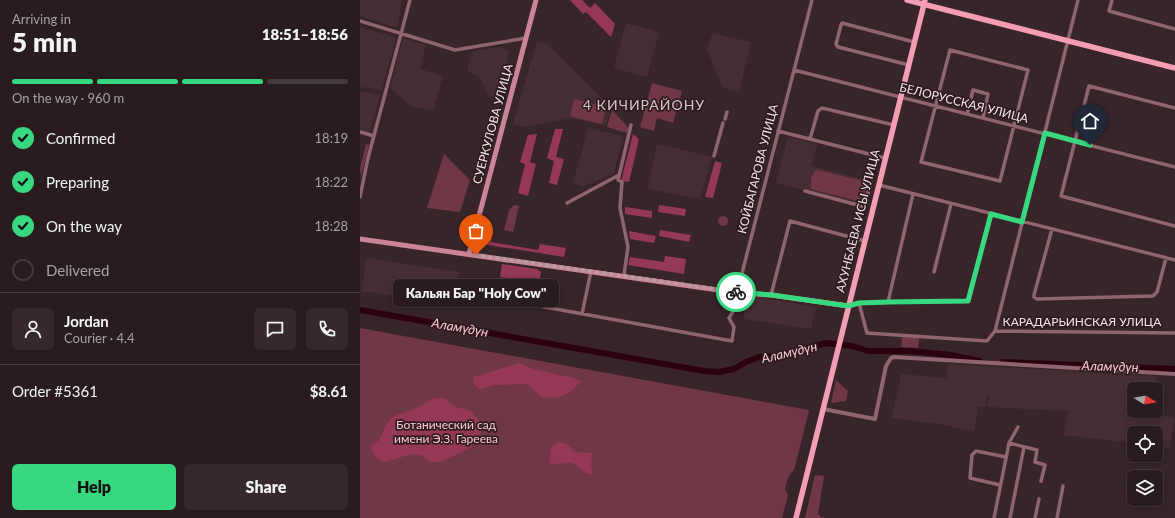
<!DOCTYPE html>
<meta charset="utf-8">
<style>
body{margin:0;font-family:Lato,sans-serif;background:#35292c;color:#f1f3f6;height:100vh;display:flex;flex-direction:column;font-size:15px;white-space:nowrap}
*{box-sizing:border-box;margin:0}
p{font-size:13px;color:#a5a1a4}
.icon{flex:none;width:22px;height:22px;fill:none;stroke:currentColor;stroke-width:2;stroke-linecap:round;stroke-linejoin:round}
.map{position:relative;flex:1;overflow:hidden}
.sheet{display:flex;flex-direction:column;background:#291c1f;width:360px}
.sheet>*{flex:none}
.needle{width:26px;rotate:101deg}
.tools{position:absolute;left:767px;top:382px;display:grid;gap:8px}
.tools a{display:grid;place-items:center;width:36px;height:36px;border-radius:6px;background:#291c1f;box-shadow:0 2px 6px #0003,0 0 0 1px #453a3d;font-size:20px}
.pin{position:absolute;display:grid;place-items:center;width:34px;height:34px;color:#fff;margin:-41px -17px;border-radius:50% 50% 50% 0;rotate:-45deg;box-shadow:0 0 4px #0007}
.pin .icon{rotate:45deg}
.courier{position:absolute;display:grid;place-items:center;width:40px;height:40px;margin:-20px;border:3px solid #38d880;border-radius:50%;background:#fff;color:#222;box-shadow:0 1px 5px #0007}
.bubble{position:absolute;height:28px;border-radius:6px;background:#291c1f;box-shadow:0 2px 6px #0003,0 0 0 1px #453a3d;font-size:13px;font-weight:800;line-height:28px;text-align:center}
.headline em{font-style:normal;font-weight:800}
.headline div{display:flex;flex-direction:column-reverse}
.headline{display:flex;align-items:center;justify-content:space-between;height:68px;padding:0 12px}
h1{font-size:26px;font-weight:800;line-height:30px}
.bar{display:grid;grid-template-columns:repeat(4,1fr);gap:6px 4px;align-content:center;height:48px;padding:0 12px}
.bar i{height:5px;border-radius:3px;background:#453a3d}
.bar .current{background:#38d880}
.bar p{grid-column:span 4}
.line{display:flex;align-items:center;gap:10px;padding:0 12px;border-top:1px solid #453a3d}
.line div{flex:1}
.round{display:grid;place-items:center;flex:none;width:42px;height:42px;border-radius:6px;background:#35292c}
ol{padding:0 12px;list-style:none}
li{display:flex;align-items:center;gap:12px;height:44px}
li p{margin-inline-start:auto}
li .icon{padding:4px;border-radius:50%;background:#38d880;color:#111;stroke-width:4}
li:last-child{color:#a5a1a4}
li i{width:22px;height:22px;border:2px solid #453a3d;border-radius:50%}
.primary-button{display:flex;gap:8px;margin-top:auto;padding:8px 12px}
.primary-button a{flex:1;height:46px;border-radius:6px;background:#38d880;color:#111;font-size:16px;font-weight:800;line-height:46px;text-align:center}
.primary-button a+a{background:#35292c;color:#f1f3f6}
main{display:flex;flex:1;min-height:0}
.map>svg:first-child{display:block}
.built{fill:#462d33}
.green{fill:#713747}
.forest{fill:#953855}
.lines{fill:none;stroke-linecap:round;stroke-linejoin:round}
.river{stroke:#2d0010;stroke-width:6}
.minor{stroke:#90656f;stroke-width:3.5}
.tertiary{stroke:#90656f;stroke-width:4}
.secondary{stroke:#c98495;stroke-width:5}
.primary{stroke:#f59db2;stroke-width:5.5}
.done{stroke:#b1a2a4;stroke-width:4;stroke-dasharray:0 7.2}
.route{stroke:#38d880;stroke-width:5}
.labels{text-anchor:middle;stroke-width:3.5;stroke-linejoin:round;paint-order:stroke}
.street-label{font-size:12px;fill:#f2e5e7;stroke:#2d1b20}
.park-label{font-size:12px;fill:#fec9d4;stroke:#2d1b20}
.water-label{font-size:13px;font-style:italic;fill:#fec8d4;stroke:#2d1b20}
.quarter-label{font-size:14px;letter-spacing:1px;fill:#dbc3c8;stroke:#2d1b20}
</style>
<main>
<section class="sheet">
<div class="headline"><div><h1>5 min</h1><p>Arriving in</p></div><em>18:51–18:56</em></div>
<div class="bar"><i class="current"></i><i class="current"></i><i class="current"></i><i></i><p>On the way · 960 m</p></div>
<ol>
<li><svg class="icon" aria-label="check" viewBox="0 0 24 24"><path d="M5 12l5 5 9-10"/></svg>Confirmed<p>18:19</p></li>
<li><svg class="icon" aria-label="check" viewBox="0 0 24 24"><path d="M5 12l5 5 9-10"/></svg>Preparing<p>18:22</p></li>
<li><svg class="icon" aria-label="check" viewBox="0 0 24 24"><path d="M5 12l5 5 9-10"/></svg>On the way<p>18:28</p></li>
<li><i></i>Delivered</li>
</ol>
<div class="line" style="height:72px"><a class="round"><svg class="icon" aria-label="person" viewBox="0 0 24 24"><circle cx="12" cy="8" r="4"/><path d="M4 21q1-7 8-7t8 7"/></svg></a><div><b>Jordan</b><p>Courier · 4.4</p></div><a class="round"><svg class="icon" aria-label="chat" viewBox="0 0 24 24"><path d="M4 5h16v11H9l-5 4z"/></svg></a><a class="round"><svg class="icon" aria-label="phone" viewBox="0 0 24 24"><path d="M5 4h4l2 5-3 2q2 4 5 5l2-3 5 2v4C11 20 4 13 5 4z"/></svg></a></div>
<div class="line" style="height:52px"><div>Order #5361</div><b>$8.61</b></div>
<div class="primary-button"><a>Help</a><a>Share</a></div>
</section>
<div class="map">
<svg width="815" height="518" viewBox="0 0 815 518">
<rect width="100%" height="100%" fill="#372529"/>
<path class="built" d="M0,0H42L37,28L0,16Z
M266,23L299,32L287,77L254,68Z
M0,27L36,37L22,90L0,87Z
M352,33L391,42L379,92L363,88L347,50Z
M43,38L66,45L60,69L83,76L73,111L51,106L30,88Z
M177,41L187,44L251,108L246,126L211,118L165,127L153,124Z
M137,47L149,50L140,94L129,97L119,76L107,71L112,52Z
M0,91L20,95L10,133L0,130Z
M228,128L263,136L254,174L223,186L213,183Z
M428,137L457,144L451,166L511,181L504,206L416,183Z
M297,144L352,157L340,199L288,189Z
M7,258L99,272L94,305L1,291Z
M386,295L456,307L451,329L384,319Z
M588,364L796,376L795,389H774V411H793V415L812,417L815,419L809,448L796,446V433H774V443L703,435L708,411L627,407L630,394L627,395L626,407H618L614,432L585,425L532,418L541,374L586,378Z"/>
<path class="green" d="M292,83L322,91L313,123L297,118L294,131L280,127Z
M214,99L246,107L242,124L210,116Z
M252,110L269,128L267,133L247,127Z
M6,144L9,145L1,177L0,169Z
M84,154L110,180L100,212L67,208Z
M458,170L503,181L506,190L504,197L498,201L454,190L451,188V178L455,171Z
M154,205L159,206L153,232L144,230L149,210Z
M358 221a5 5 0 1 1 10 0a5 5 0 1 1-10 0Z
M0,328L449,410L434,470C428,476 427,481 425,490L428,495L422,518H0Z
M542,337L559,338L558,348L541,347Z
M476,380L488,391L486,401L471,403Z
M455,475L464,476L458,514L461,517L466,518H445Z"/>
<path class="forest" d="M210,0H222L230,8L235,3L255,24L251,37L226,12L223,14Z
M195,129H203L196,157L204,159L197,185L189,183L194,161L187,158Z
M177,134L170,162L176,164L168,196L158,193L165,164L160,162L168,135Z
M273,134L279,139L269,182L261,181Z
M355,161L362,163L353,198L345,197Z
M299,205L326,209L325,216L298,212Z
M265,207L292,211V218L265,214Z
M300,230L331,235L329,242L299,236Z
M269,231L296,236L294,243L270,239Z
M126,234L132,235L131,242L178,250L180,244L206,248L204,257L122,244Z
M305,256L326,259L324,274L268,265L270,257L304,262Z
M142,264L177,269L181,272L179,282L140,277Z
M159,363C179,373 201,373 221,381C209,395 200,400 181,397L168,384L134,385L120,389L116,387L113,382L114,377Z
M81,398L86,399L93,406L111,411L124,427L110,448L81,462H70L63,456L52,454L24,462L16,457L11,449L12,445L19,440L26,425L32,417L60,407L71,399Z
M198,442L207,444L215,452L232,453L231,467L233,474H227L218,466L211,463L191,464L189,460L191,448Z"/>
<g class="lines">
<path class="river" d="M0,310L344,371L359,372L374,369L386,362L399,357L416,356L467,343L492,346L508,351H551L591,355L620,361
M643,362L815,369"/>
<path class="minor" d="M752,0L749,11L815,29
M0,21L95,50L166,38
M590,50L668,70L640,181L561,162Z
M549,65L478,47L476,44L481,25L482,23L554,42
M434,70L815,167
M815,108L729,86L701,196L815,226
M607,114L613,90L628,94L623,118
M365,119L367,112
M418,131L525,158
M0,132L14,136
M450,139L458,111L462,108L534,125
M354,156L363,123
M519,185L815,260
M445,191L505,207L511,180
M0,197L8,158L50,0
M207,203L259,175
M692,229L674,295V297L677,299L793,296L797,292L806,258
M574,272L591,204
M264,275L268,247L260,208L262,182L258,180L271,125
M411,295L430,221L505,241
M157,302L372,341L374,327L369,318L377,305L379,285L452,0
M528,302L553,194
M499,303L608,301L631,214
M489,306L499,303L507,333L627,341L635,331L815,333
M222,314L231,271
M635,331L718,0
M649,443L677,450L675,462L685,465L681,481
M640,485L610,478L612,455L616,451L646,457
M634,518L649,443L658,427
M650,518L664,447
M675,518L679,499
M697,518L703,486"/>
<path class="tertiary" d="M463,409L515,419L526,366L531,358L534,357L815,374"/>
<path class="secondary" d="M0,239L379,293L411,295L489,306
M109,254L176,0"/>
<path class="primary" d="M547,0L815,68
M436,518L565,0"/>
</g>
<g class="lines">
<path class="done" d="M116,255L376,292"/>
<path class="route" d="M376,292L412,295L488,306L499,303L528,302L608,301L631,214L662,222L685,133L730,145"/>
</g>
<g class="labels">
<g class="street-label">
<text transform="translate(604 103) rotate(14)" y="4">БЕЛОРУССКАЯ УЛИЦА</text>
<text transform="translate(133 124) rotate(-75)" y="4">СУЕРКУЛОВА УЛИЦА</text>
<text transform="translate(398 169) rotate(-76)" y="4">КОЙБАГАРОВА УЛИЦА</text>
<text transform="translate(498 221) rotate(-76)" y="4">АХУНБАЕВА ИСЫ УЛИЦА</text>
<text x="722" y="326">КАРАДАРЬИНСКАЯ УЛИЦА</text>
</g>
<g class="park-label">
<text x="86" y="429">Ботанический сад<tspan x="86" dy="14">имени Э.З. Гареева</tspan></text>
</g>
<g class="water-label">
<text transform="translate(100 327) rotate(10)" y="5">Аламүдүн</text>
<text transform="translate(429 352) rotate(-13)" y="5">Аламүдүн</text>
<text transform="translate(750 366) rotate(2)" y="5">Аламүдүн</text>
</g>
<g class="quarter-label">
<text x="284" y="110">4 КИЧИРАЙОНУ</text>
</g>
</g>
</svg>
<div class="tools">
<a><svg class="needle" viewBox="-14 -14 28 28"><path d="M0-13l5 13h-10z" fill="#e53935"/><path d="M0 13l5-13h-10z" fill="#a5a1a4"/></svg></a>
<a><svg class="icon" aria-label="locate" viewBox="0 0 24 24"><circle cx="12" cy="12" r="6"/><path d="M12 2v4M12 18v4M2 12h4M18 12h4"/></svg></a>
<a><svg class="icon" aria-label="layers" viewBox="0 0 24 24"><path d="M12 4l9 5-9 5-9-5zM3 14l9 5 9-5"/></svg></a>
</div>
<div class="pin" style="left:116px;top:255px;background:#ea580c"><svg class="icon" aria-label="bag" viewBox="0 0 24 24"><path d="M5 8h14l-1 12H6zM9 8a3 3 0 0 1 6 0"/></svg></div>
<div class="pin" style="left:730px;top:145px;background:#1f2937"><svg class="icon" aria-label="home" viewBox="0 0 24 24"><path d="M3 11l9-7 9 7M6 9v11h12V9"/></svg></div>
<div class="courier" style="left:376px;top:292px"><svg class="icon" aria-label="bike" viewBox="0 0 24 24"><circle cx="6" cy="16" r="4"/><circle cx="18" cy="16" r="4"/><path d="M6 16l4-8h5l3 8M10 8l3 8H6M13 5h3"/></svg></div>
<div class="bubble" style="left:33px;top:279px;width:166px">Кальян Бар &quot;Holy Cow&quot;</div>
</div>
</main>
